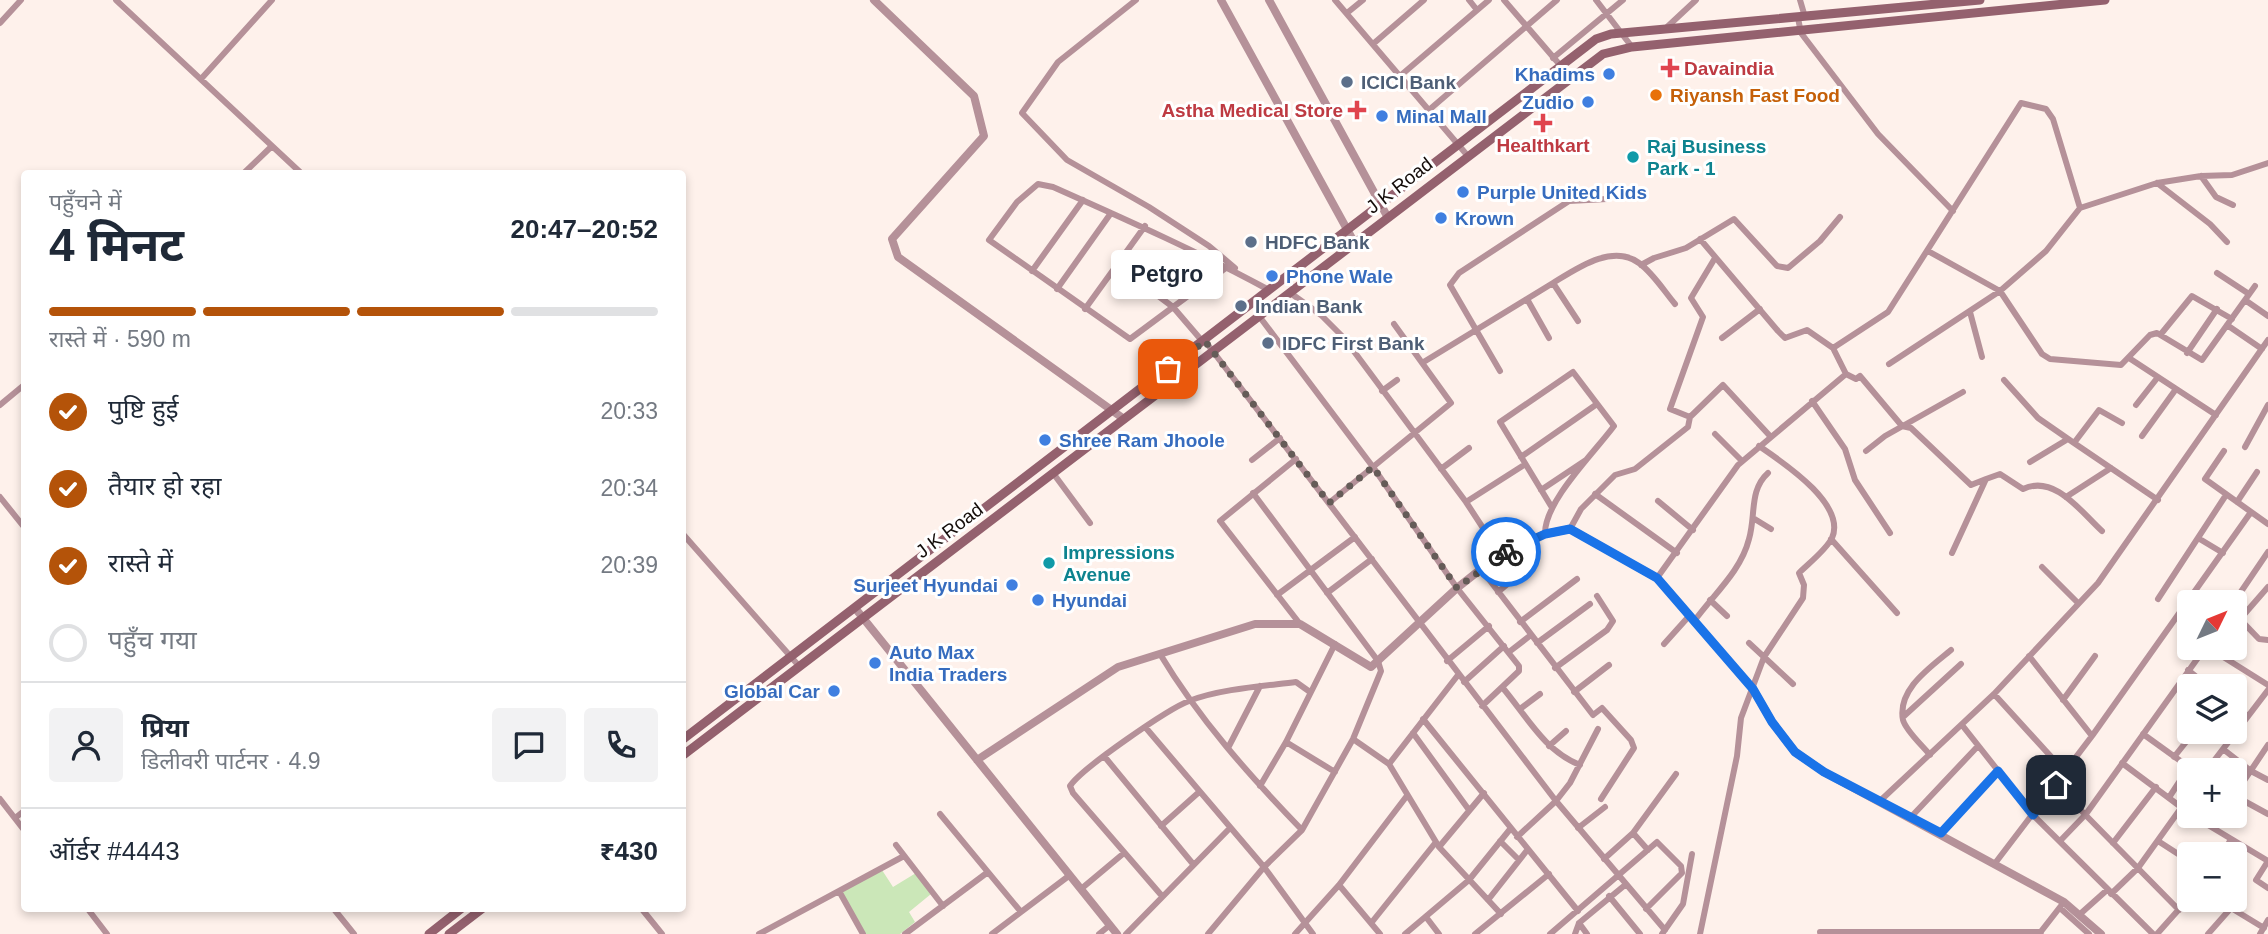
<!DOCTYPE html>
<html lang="hi">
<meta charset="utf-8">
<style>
body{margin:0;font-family:Helvetica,"Noto Sans Devanagari",sans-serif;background:#f2f2f3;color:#1f2937;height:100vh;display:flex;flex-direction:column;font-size:26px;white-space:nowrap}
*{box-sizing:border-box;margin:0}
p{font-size:23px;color:#747a83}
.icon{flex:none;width:38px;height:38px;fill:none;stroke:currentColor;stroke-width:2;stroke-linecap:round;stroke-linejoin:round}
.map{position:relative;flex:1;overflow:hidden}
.details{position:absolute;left:21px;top:170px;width:665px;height:742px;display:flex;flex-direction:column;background:#fff;border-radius:7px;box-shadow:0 4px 10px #0003}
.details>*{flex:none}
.needle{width:46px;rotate:47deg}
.controls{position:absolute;left:2177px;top:590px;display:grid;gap:14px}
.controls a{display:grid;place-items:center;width:70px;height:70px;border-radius:7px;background:#fff;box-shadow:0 4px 10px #0003;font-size:35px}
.pin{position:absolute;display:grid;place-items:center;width:60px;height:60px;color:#fff;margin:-30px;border-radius:14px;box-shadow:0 4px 10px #0006}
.courier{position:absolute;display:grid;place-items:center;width:70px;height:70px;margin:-35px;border:5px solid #1a73e8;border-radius:50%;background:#fff;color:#222;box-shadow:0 2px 9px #0007}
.bubble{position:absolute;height:49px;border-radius:7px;background:#fff;box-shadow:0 4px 10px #0003;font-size:23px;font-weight:700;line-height:49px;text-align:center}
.head em{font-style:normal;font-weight:700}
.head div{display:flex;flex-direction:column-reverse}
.head{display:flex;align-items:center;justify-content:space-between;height:119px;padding:0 28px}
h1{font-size:46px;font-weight:700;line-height:52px}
.bar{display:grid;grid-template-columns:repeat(4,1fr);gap:10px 7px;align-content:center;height:84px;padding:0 28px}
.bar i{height:9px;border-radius:5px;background:#e0e1e3}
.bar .active{background:#b45309}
.bar p{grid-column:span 4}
.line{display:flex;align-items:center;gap:18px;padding:0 28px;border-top:2px solid #e0e1e3}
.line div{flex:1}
.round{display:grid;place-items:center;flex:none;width:74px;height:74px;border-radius:7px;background:#f2f2f3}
ol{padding:0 28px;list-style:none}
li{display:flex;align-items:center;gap:21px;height:77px}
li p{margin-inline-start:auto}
li .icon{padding:7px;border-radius:50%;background:#b45309;color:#fff;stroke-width:4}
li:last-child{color:#747a83}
li i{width:38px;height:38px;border:4px solid #e0e1e3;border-radius:50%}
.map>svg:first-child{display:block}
.green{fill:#cbe7b8}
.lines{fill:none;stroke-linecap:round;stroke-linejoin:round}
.minor{stroke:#b59199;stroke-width:6}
.tertiary{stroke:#b59199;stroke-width:8}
.secondary{stroke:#94616e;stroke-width:9}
.done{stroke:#655c58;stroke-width:7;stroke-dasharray:0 12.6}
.route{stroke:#1a73e8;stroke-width:9}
.health-dot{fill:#e0444e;stroke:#fff;stroke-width:2.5}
.shop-dot{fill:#3f7fe0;stroke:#fff;stroke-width:2.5}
.service-dot{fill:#5c6f8a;stroke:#fff;stroke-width:2.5}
.food-dot{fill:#e8710a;stroke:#fff;stroke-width:2.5}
.culture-dot{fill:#0f9aa8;stroke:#fff;stroke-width:2.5}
.labels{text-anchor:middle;stroke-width:6;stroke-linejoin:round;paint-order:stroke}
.health-label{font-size:19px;font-weight:bold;fill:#be3a42;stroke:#fff;text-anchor:start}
.shop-label{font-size:19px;font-weight:bold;fill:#366cbe;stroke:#fff;text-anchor:start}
.service-label{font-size:19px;font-weight:bold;fill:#4e5e75;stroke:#fff;text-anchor:start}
.food-label{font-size:19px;font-weight:bold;fill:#c56008;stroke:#fff;text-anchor:start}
.culture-label{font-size:19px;font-weight:bold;fill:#0d838f;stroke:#fff;text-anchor:start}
.street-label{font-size:19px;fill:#130c09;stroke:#fff}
</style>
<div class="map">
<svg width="2268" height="934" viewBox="0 0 2268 934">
<rect width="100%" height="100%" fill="#fef1eb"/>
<path class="green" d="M882,870L893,887L916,873L931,894L909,912L915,922L900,934H866L841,892Z"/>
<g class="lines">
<path class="minor" d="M116,0L301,173
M1136,0L1058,62L1022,113L1067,160L1149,207L1209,246L1235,268
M1335,0L1467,155
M1469,0L1477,10
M1504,0L1560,65
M1596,0L1632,47
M1800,0L1805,17
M1347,13L1363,0
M1798,18L1801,33L1878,134L1953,211
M0,23L21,0
M1666,28L1696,0
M1373,44L1424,0
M1553,58L1623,0
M1400,76L1489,0
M201,79L272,0
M1429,110L1557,0
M244,173L272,146
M2201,176L2216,197L2233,205
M2157,183L2210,224L2227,242
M1928,251L2000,291L2042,354L2050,359L2121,365L2150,335L2157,333L2202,360L2255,286
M1117,265L1173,307L1203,342
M1641,265L1654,258L1686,248L1734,219L1777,266L1788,268L1820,241L1840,217
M1227,267L1130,339L989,240L1017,202L1038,184L1053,187C1127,220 1199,252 1269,290
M1032,271L1083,200
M2217,273L2249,294
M1553,283C1576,269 1612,243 1639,263C1653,273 1664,291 1675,304
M1057,289L1111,213
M1289,292L1321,315L1344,338L1466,502L1500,554
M1527,299L1549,338
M2245,300L2268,316
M1085,309L1145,226
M1970,312L1982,357
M1259,316L1373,467L1457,588L1519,666V671L1482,706
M2227,325L2262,349
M2161,334L2192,296L2232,319
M1722,338L1760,309
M1205,341L1556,801L1665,930
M1833,348L1888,312L2021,103L2046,109L2053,119L2080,208
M2187,353L2217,309
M2129,358L2216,415
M1422,363L1553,283L1578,321
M1889,364L2000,291L2046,251L2080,208L2157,183L2201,176L2232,175L2268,163
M1500,371L1450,285L1459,273L1569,201L1607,199
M1846,374L1856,379L1860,376L1902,426L1911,428L1971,485L1986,479
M2004,380L2038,418L2074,443L2099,410L2122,423
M1382,391L1397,380
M1812,401L1845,449L1855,480L1890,533
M0,405L24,385
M2136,405L2158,377
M1690,417L1670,409L1703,317L1691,298L1715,258
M1715,434L1742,461
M2142,436L2176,389
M2074,443L2158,500
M2245,447L2268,405
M1866,451L1885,436L1963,392
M2224,451L2205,479L2268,524
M1521,457L1597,404
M1296,459L1220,521L1300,624
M1252,460L1280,438
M2030,462L2068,439
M1441,469L1469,448
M1053,473L1090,523
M1541,490L1586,460
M1595,494L1677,553
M0,497L24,527
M2066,497L2111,468
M1658,501L1693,530
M1466,502L1524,465
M2237,502L2257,472
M1329,503L1451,403L1394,324
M1753,518L1771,529
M1570,529L1581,509L1615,475L1635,469L1688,427L1690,417L1723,385L1770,436
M682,533L799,666
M1545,534C1544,502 1594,453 1614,426L1573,372L1500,422L1551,506
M2198,538L2223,553
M1831,539L1897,613
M1952,553L1986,479L2000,474L2023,489C2055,474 2081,512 2102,531
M2042,567L2078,603
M1481,569L1593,715L1602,708L1631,740L1634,748L1601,799
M1657,578L1738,465L1846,374L1833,348L1807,330L1785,338L1778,331L1700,239
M1498,592L1529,566
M1327,593L1372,559
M1277,595L1355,537
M2158,599L2226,495
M1710,600L1727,616
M2234,602L2268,552
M2235,614L2259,639L2268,640
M2241,618L2268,587
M1695,620C1714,594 1741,571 1749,539C1756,515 1749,490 1768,473
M1520,622L1577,579
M1537,643L1590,604
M1749,643L1793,684
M1664,644L1690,615
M2209,648L2268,685
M1509,652L1531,635
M1160,654C1199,719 1249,775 1302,830
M2029,656L2092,736
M1447,661L1489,626
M1555,668L1607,630L1613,621L1597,596
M2188,670L2208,686
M1464,682L1504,646
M1502,687C1526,715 1544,751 1580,765
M1574,692L1609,665
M1994,694L2065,772
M2063,700L2095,656
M2235,707L2248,716
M1520,709L1540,694
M1903,717L1961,664
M1423,719L1578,911
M1962,725L2033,815L2153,934
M1146,728L1264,867L1313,934
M1413,733L1469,810
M2143,734L2193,770
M1353,739L1389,764L1439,847L1501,914
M1286,742L1335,772
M1549,746L1566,731
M1228,748L1260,686
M2223,749L2251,771L2268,780
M1930,755C1922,745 1906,731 1903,720C1897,689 1931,667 1951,650
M1104,756L1193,864
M2174,757L2194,732
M2122,763L2189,813
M1389,764L1458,675
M2207,770L2268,690
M2056,785L2179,910
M1260,786L1286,742L1335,644
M2235,794L2268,745
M2170,796L2189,767
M2235,796L2268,814
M0,799L24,830
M1881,800L1994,694L2098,583L2268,340
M940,814L1021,912
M2193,816L2268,861
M1911,817L1978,746
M15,818L24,811
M1161,826L1198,793
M1578,828L1605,807
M1633,833L1648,850
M1941,833L1998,771
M1517,837L1556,801L1570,783L1598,729
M1500,841L1518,859
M2060,841L2086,814L2205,648
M2158,841L2189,861
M2113,843L2156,787
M896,845L943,906
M1439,847L1484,793
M2223,854L2231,839
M1604,859L1633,833L1676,774
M2268,861L2256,880L2268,888
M1996,862L2092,736L2251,512
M1339,885L1380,934
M1081,889L1124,853
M839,891L863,934
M2111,894L2138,868L2181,808
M1162,896L1073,793L1070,786C1082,768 1168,709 1189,701C1219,689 1264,686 1296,682L1310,692
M1609,896L1640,934
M1488,900L1528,849
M2218,900L2264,928
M87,908L107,934
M333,908L354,934
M641,908L662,934
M2060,908L2089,934
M2079,915L2107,890
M1426,917L1439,934
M1372,922L1436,842
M1579,923L1587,934
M1820,932H2041
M759,934L904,856
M905,934L988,872
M992,934L1070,875
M1099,934L1110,925
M1126,934L1229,829
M1208,934L1264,867L1302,830L1353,739L1381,671L1378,661L1253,493
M1295,934L1339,885L1406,797
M1405,934L1469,880L1511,828
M1475,934L1549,874
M1550,934L1657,842L1681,866L1682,873L1646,909
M1575,934L1579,923L1625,885
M1662,934L1683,904L1692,854
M1700,934L1737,756L1741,718L1764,657L1803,598L1804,585L1799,573C1809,563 1826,550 1832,538C1847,504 1782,462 1759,446
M2039,934L2064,902
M2157,934L2189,898
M2208,934L2231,908
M2260,934L2268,920"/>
<path class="tertiary" d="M874,0L974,96L984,136L892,239L898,257L1124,419
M1221,0L1354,242
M1269,0L1387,216
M855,608L1117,934
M977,760L1118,667L1255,624H1300L1371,667L1457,588L1500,554L1545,534L1570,529L1657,578L1753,689L1772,722L1795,752L1824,772L2064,902L2101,934"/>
<path class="secondary" d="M682,740L1596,39L1611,34L1980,0
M682,756L1603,54L1632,47L2105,0
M429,934L462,908
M449,934L483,908"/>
</g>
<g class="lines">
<path class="done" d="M1168,369L1205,341L1329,503L1373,467L1457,588L1506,552"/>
<path class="route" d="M1506,552L1545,534L1570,529L1657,578L1753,689L1772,722L1795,752L1824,772L1941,833L1998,771L2033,815L2056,785"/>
</g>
<g class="health-dot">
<path d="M1666.5 57.5h7v7h7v7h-7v7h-7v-7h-7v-7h7z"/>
<path d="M1353.5 99.5h7v7h7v7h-7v7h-7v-7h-7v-7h7z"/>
<path d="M1539.5 112.5h7v7h7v7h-7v7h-7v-7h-7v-7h7z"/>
</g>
<g class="shop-dot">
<circle cx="1609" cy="74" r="7"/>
<circle cx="1588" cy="102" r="7"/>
<circle cx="1382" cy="116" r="7"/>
<circle cx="1463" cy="192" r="7"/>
<circle cx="1441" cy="218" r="7"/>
<circle cx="1272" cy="276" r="7"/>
<circle cx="1045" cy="440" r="7"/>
<circle cx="1012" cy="585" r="7"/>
<circle cx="1038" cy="600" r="7"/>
<circle cx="875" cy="663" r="7"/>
<circle cx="834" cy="691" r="7"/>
</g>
<g class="service-dot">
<circle cx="1347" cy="82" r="7"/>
<circle cx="1251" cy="242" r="7"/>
<circle cx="1241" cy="306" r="7"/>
<circle cx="1268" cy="343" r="7"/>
</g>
<circle class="food-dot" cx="1656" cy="95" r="7"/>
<g class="culture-dot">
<circle cx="1633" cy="157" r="7"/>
<circle cx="1049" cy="563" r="7"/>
</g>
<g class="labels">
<g class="health-label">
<text x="1684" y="75">Davaindia</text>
<text x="1343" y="117" text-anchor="end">Astha Medical Store</text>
<text x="1543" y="152" text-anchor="middle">Healthkart</text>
</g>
<g class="shop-label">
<text x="1595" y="81" text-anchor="end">Khadims</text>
<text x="1574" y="109" text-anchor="end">Zudio</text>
<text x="1396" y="123">Minal Mall</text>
<text x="1477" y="199">Purple United Kids</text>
<text x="1455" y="225">Krown</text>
<text x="1286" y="283">Phone Wale</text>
<text x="1059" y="447">Shree Ram Jhoole</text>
<text x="998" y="592" text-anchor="end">Surjeet Hyundai</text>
<text x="1052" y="607">Hyundai</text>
<text x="889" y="659">Auto Max<tspan x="889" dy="22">India Traders</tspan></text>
<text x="820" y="698" text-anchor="end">Global Car</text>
</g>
<g class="service-label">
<text x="1361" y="89">ICICI Bank</text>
<text x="1265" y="249">HDFC Bank</text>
<text x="1255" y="313">Indian Bank</text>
<text x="1282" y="350">IDFC First Bank</text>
</g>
<g class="food-label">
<text x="1670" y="102">Riyansh Fast Food</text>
</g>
<g class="culture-label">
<text x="1647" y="153">Raj Business<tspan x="1647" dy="22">Park - 1</tspan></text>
<text x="1063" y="559">Impressions<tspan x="1063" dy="22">Avenue</tspan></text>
</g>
<g class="street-label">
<text transform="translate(1399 185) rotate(-38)" y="7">J K Road</text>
<text transform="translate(949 530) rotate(-37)" y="7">J K Road</text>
</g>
</g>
</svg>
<div class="controls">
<a><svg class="needle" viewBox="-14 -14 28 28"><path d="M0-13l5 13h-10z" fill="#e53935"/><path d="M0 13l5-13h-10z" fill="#747a83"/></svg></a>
<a><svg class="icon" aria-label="layers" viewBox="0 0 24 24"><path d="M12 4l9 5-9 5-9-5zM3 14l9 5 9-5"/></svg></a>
<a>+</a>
<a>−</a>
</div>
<div class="pin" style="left:1168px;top:369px;background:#ea580c"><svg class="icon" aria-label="bag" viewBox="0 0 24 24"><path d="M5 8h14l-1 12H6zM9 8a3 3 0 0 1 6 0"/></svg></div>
<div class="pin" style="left:2056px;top:785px;background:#1f2937"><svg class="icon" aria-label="home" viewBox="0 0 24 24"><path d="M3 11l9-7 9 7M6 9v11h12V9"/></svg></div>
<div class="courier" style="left:1506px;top:552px"><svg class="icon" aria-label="bike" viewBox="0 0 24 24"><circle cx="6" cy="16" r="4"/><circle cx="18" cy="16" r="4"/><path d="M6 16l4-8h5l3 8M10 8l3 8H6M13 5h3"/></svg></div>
<div class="bubble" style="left:1111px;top:250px;width:112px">Petgro</div>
<section class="details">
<div class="head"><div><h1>4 मिनट</h1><p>पहुँचने में</p></div><em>20:47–20:52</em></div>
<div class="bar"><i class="active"></i><i class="active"></i><i class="active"></i><i></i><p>रास्ते में · 590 m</p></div>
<ol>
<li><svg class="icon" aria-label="check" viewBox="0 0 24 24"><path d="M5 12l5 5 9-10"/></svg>पुष्टि हुई<p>20:33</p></li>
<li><svg class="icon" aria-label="check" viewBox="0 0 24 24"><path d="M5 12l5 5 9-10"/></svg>तैयार हो रहा<p>20:34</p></li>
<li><svg class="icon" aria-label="check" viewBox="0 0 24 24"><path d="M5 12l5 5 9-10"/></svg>रास्ते में<p>20:39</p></li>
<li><i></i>पहुँच गया</li>
</ol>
<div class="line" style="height:126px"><a class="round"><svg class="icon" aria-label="person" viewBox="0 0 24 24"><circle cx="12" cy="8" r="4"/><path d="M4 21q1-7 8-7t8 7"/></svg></a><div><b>प्रिया</b><p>डिलीवरी पार्टनर · 4.9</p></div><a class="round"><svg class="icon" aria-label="chat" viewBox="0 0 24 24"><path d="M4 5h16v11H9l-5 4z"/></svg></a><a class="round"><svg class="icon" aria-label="phone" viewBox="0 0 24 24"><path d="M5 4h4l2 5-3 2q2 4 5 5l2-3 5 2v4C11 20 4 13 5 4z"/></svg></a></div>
<div class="line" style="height:91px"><div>ऑर्डर #4443</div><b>₹430</b></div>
</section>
</div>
